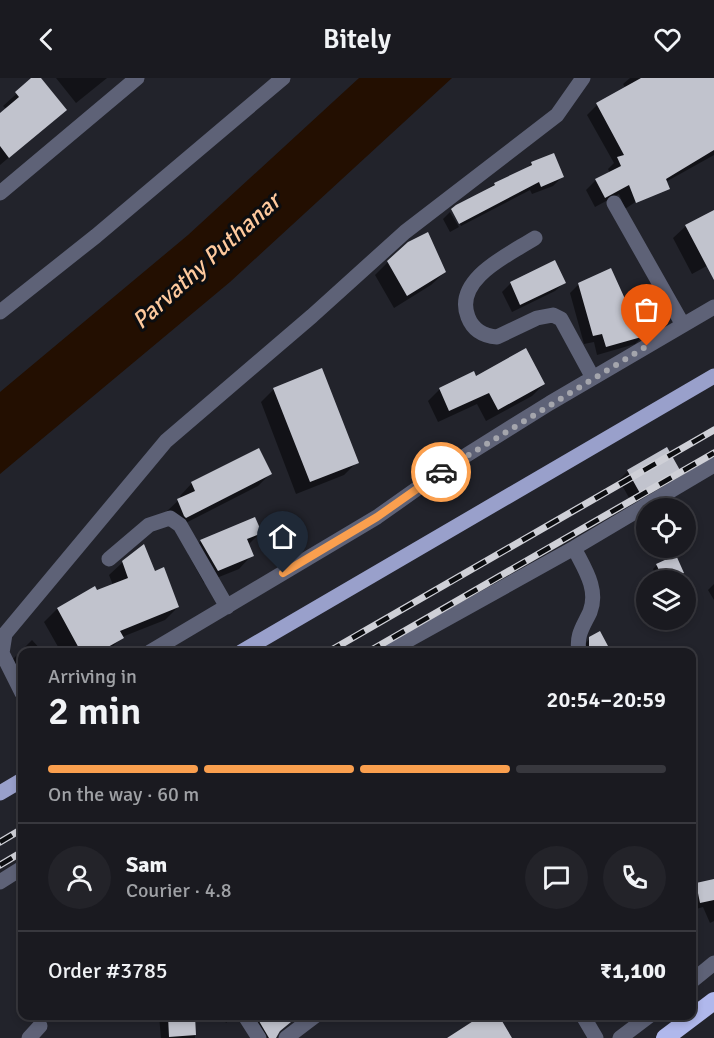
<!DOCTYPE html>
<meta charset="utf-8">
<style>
body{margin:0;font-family:Signika,sans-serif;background:#232329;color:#f1f3f6;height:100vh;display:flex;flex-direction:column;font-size:22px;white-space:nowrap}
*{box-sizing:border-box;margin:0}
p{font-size:20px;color:#9fa1a5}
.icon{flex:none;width:33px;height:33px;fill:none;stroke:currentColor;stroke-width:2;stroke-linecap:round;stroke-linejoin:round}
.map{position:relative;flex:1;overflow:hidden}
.sheet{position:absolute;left:18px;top:570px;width:678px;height:372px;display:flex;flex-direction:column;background:#1a1a20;border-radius:12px;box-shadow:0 3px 9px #0003,0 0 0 2px #38383e}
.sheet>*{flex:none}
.controls{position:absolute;left:636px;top:420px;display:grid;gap:12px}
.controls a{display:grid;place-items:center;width:60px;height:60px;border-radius:50%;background:#1a1a20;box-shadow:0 3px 9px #0003,0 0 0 2px #38383e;font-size:30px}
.pin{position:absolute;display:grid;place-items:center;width:51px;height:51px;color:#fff;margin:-62px -26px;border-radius:50% 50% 50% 0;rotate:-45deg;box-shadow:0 0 6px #0007}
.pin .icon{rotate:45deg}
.courier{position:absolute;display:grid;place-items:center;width:60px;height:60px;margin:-30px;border:4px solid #fa9f4e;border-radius:50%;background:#fff;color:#222;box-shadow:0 2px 8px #0007}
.head em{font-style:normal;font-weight:600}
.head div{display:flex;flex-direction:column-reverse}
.head{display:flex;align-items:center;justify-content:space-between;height:102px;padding:0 30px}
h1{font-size:39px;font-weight:600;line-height:45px}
.bar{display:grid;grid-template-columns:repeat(4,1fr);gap:9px 6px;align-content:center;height:72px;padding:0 30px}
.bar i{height:8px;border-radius:4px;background:#38383e}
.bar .selected{background:#fa9f4e}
.bar p{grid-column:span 4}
.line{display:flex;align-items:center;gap:15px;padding:0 30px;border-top:2px solid #38383e}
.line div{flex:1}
.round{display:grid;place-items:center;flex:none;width:63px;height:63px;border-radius:32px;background:#232329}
header{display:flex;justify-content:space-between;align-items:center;height:78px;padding:0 30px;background:#1a1a20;font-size:27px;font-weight:600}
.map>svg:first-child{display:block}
.water{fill:#230f01}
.shadow{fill:#0007}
.building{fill:#c1c3cd}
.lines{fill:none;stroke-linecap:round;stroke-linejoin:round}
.minor{stroke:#5e6277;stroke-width:15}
.major{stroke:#99a0cb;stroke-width:15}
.highway{stroke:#b0b8ec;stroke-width:18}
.rail-casing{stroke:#cfd0d7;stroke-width:7}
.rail{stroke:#0c0d10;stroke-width:4.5;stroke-dasharray:14;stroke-linecap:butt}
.done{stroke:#a4a5ac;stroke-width:6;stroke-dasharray:0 10.8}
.route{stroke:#fa9f4e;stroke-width:8}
.labels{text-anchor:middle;stroke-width:6;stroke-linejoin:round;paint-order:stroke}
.water-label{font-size:24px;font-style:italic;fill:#fec99d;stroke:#0c0d10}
</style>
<header><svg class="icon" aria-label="back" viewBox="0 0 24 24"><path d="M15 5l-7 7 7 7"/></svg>Bitely<svg class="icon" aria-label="heart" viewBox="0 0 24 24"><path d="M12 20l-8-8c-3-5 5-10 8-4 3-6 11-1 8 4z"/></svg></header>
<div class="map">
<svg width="714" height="960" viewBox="0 0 714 960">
<rect width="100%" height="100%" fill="#22232b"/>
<path class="water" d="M359,0H452L230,204L0,396V314L188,157Z"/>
<path class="shadow" d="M56,0H107L76,25Z
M630,0H714V77L662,106L625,131L619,116L595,129L586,112L596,102L610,95L608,91L614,85L587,37L597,27L626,11L623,6Z
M33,1L65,32L0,87V37L7,32L3,28Z
M532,85L562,99L553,108L532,116L530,112L461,148L453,132L495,106L526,91Z
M714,133V184L692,196L673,160L686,148Z
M450,134L459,149L450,154L443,141Z
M388,184L445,194L431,207L394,230L375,197Z
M511,205H564L555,213L512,234L502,214Z
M579,206L629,234L644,257L635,266L597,277L594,264L584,266L570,215Z
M475,300L544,306L532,318L486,343L477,326L438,344L428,323L440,311Z
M274,311L357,384L344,397L296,416L261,324Z
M628,393L679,394L670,403L632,425L619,402Z
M270,396L258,408L174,451L166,434L181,420L180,418L192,405Z
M254,441L260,455L248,467L252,477L239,491L204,505L188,476L201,463Z
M123,484L154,495L178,529L165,542L122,559L107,574H61L44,544L57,531L94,510L96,513L113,507L109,497Z
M657,487L682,495L671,502H658L653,491Z
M714,506V522L708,512Z
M590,560L606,568L597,574H585L586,565Z
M32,562L43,574H22V599L9,585Z
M714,802V843L710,845L703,829L693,832L692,811L696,806Z
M159,938H194L195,960H161Z
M226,938H234L226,945L224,940Z
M235,938H279L280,953L276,960H255L244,942Z"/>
<path class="building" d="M31,0H41L67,32L9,80L0,68V35L19,19L15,14Z
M641,0H714V72L666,101L670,111L636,125L629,107L605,120L595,101L621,88L617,79L624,77L596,25Z
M554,75L564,99L541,109L539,104L459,146L451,131L456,127L495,107L494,105L532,87L531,84Z
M714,132V202L685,147Z
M428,154L446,194L407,218L387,183L408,164Z
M555,182L566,205L520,227L510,204Z
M611,190L630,232L638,230L645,258L606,269L602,256L593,258L578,205Z
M526,270L545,306L498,332L489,315L449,333L439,310L474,293L476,298Z
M322,290L359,385L310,404L273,310Z
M667,369L681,394L641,417L627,392Z
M259,370L272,396L186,440L184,438L177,421L195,413L191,404Z
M255,439L262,455L247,461L254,478L218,493L200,462Z
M144,466L155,493L164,489L179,529L120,553L124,560L99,574H81L57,530L95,508L97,512L128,500L122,483Z
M676,477L684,495L664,502L656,486Z
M600,553L608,568L595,574H589V559Z
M714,801V822L700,825L696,805Z
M168,938H195L196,957L169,959Z
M256,938H288L291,944L280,953L276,960H269Z
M481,938H499L512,960H447Z"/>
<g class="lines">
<path class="minor" d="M0,115L137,0
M614,125L683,247
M535,160C510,176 453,201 468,239C473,252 483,258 497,259L537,240L553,237L561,241L593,300
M0,234L96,158L283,0
M574,470C584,490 599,511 590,534C583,549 576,557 579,574
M109,481L149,447L170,440L180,447L227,529
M150,574L377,439L449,388L550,325L714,229
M387,574L574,470L714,387
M22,615L2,575L5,556L166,363L312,238L405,154L557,37L583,0
M0,804L22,790
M692,903L714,885
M245,938L259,960
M583,938L596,960
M29,960L40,948
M286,960L315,938
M620,960L649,938"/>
<path class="major" d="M241,574L714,298
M0,715L22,702"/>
<path class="highway" d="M665,960L714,923"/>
<g class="rail-casing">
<path id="rail" d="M328,574L714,352
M368,574L714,375
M0,764L22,751
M0,787L22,774"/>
</g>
<use href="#rail" class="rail"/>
</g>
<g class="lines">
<path class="done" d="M441,394L647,268"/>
<path class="route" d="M283,495L377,439L441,394"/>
</g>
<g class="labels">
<g class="water-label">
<text transform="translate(206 183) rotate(-42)" y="8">Parvathy Puthanar</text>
</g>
</g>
</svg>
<div class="controls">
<a><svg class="icon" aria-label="locate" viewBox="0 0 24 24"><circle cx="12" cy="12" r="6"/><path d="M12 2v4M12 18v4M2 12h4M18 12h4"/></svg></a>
<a><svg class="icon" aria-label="layers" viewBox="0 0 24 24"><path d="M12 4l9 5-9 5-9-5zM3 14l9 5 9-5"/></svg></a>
</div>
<div class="pin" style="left:647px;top:268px;background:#ea580c"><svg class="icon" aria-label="bag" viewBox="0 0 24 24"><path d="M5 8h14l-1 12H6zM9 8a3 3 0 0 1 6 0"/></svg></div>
<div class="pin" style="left:283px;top:495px;background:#1f2937"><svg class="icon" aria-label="home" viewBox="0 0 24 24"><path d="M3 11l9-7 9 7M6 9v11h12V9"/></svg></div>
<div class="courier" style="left:441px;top:394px"><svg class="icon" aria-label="car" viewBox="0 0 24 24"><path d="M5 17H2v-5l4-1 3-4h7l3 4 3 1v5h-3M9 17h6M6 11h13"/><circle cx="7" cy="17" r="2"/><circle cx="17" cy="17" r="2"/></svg></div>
<section class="sheet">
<div class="head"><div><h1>2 min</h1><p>Arriving in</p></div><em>20:54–20:59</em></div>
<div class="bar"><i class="selected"></i><i class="selected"></i><i class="selected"></i><i></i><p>On the way · 60 m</p></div>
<div class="line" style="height:108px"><a class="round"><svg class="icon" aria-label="person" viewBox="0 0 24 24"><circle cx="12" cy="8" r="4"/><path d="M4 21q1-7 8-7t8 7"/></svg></a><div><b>Sam</b><p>Courier · 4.8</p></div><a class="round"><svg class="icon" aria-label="chat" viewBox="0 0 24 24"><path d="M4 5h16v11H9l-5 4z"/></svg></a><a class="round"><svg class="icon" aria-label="phone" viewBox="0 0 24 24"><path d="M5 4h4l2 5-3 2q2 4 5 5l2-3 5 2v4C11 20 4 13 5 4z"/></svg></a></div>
<div class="line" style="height:78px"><div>Order #3785</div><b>₹1,100</b></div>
</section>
</div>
